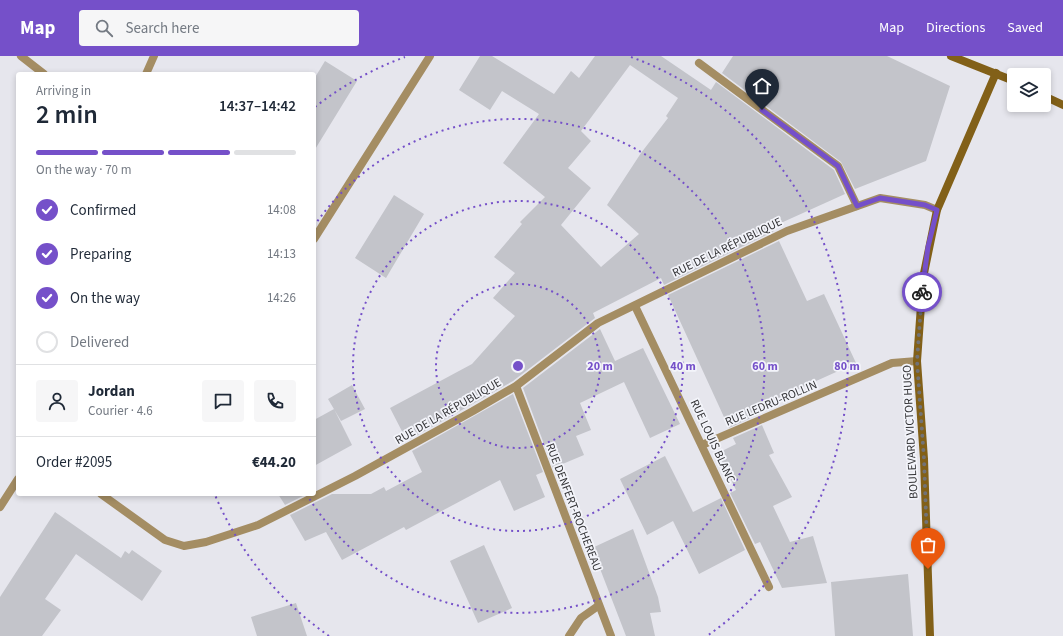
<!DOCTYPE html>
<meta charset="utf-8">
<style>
body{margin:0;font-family:"Source Sans 3",sans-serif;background:#f6f6f7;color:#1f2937;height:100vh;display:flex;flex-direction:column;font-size:15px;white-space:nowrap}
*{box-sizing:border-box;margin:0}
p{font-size:13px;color:#747a83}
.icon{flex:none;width:22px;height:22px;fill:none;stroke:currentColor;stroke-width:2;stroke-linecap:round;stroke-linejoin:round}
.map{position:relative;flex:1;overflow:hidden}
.panel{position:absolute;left:16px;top:16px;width:300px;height:424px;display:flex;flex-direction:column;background:#fff;border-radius:4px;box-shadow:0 2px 6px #0003}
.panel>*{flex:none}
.buttons{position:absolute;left:1007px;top:12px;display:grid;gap:8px}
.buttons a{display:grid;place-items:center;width:44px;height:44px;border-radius:4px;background:#fff;box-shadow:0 2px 6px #0003;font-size:20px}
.pin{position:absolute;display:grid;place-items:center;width:34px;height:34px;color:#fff;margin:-41px -17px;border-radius:50% 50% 50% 0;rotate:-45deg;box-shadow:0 0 4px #0007}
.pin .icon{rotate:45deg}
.courier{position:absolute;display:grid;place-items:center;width:40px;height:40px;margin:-20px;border:3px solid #7550c9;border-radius:50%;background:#fff;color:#222;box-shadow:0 1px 5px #0007}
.summary em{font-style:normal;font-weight:600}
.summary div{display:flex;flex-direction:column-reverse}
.summary{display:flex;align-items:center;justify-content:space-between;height:68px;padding:0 20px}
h1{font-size:26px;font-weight:600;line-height:30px}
.bar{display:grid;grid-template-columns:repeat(4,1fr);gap:6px 4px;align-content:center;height:48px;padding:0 20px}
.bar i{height:5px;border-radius:3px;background:#e0e1e3}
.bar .selected{background:#7550c9}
.bar p{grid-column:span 4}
.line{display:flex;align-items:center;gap:10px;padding:0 20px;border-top:1px solid #e0e1e3}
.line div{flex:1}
.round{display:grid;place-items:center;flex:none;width:42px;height:42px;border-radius:4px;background:#f6f6f7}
ol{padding:0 20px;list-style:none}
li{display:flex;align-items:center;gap:12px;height:44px}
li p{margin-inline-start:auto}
li .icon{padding:4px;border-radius:50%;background:#7550c9;color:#fff;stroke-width:4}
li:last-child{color:#747a83}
li i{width:22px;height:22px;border:2px solid #e0e1e3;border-radius:50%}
header{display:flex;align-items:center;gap:24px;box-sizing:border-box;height:56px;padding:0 20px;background:#7550c9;color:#fff}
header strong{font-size:19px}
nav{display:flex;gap:22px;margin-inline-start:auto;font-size:14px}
.search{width:280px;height:36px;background:#f6f6f7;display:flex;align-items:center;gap:10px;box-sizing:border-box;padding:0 14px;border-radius:4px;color:#747a83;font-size:15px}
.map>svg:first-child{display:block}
.building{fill:#c3c4ca;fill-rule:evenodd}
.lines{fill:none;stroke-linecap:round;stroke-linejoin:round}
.lane{stroke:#a48d63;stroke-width:8}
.street{stroke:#a48d63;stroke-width:8}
.secondary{stroke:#826018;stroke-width:8}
.done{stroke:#727276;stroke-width:4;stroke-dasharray:0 7.2}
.route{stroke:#7550c9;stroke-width:5}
.ring{fill:none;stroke:#7550c9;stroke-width:2;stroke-dasharray:2 4}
.labels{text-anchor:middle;stroke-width:3.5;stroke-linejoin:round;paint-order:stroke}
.street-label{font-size:12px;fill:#333336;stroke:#f3f4fa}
.centre{fill:#7550c9;stroke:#f3f4fa;stroke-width:2}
.ring-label{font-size:12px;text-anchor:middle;font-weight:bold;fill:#7550c9;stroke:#f3f4fa;stroke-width:3.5;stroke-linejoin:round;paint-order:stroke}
</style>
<header>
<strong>Map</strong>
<div class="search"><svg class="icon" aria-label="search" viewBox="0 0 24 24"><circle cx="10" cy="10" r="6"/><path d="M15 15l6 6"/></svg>Search here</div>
<nav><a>Map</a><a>Directions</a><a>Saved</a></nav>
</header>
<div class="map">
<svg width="1063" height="580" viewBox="0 0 1063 580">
<rect width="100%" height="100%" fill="#e6e6ed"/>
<path class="building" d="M480,0H492L554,38L571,15L579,22L595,0H661L711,34L716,26L834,114L845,138L772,171L774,175L664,229L661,222L593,257L595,262L513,325L407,385L390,352L472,308L515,260L493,242L515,217L494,201L522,168L520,166L545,141L503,107L539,58L502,35L490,54L459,34ZM630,9L678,42L666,60L668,62L641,97L607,149L639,178L601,211L561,169L591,132L568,112L591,85L581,75Z
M733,0H887L950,30L926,105L855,133L841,106L722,17Z
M325,5L357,25L314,95V23Z
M394,139L424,158L386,222L355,202Z
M779,185L807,245L824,238L856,307L754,353L757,359L729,372L668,239Z
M600,273L615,305L643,292L680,368L650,382L624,326L580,347L591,374L576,380L584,399L553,412L523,332Z
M352,329L365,353L341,365L328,343Z
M513,338L543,416L536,419L545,441L514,455L500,424L406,474L404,471L342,504L326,476L305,485L290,459L332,438H371L384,431L386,435L422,416L412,395Z
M334,353L352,389L314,410V364Z
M762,369L774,397L769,399L792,441L773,450L790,486L813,480L827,527L782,532L760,486L755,488L730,437L736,434L718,397L736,388L733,382Z
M665,400L693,456L721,442L745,494L699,518L673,465L647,479L620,423Z
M278,438H307L285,449Z
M55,456L121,502L125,495L129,498L132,494L162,515L142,545L76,498L45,543L61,554L42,580H0V541Z
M633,473L658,541L661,556L650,557L655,580H626L592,492Z
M484,489L512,552L478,567L450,505Z
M908,518L913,580H835L831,526Z
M296,547L307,580H257L251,561Z"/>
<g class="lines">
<path class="lane" d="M699,7L838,110L857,150
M569,580L581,562L598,550"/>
<path class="street" d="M21,0L44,18
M146,18L154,0
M314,183L430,0
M635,250L769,531
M516,330L611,580
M702,389L892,307L917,305
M101,438L165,484L184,490L206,486L258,469L355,420L473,355L516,330L598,267L787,175L880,142L925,149L937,154
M0,451L18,423"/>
<path class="secondary" d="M951,0L1014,25
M1044,40L1063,49
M930,580L924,403L917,305L923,222L937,154L996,17"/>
</g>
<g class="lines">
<path class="done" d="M922,236L917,305L924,403L928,513"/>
<path class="route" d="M762,54L838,110L857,150L880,142L925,149L937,154L928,191L922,236"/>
</g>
<g class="ring">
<circle cx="518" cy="310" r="82"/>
<circle cx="518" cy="310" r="165"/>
<path d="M314 170A247 247 0 1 1 307 439"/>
<path d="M329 580A329 329 0 0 1 215 439M315 51A329 329 0 0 1 405 1M631 1A329 329 0 0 1 707 580"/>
</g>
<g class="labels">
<g class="street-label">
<text transform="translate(727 191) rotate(-26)" y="4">RUE DE LA RÉPUBLIQUE</text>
<text transform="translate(771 347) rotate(-23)" y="4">RUE LEDRU-ROLLIN</text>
<text transform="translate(448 355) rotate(-30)" y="4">RUE DE LA RÉPUBLIQUE</text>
<text transform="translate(910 376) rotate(-93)" y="4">BOULEVARD VICTOR HUGO</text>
<text transform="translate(713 385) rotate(65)" y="4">RUE LOUIS BLANC</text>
<text transform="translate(574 451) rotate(69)" y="4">RUE DENFERT-ROCHEREAU</text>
</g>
</g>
<circle cx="518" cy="310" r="6" class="centre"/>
<g class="ring-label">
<text x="600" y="314">20 m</text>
<text x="683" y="314">40 m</text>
<text x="765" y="314">60 m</text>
<text x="847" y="314">80 m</text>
</g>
</svg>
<div class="buttons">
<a><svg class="icon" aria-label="layers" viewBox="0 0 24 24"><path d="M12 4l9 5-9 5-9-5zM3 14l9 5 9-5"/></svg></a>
</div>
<div class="pin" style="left:928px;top:513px;background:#ea580c"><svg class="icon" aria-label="bag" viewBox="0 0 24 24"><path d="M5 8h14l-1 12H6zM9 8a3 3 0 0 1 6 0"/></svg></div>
<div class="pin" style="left:762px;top:54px;background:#1f2937"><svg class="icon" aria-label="home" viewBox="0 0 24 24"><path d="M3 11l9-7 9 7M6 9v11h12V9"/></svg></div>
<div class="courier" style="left:922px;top:236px"><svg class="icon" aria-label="bike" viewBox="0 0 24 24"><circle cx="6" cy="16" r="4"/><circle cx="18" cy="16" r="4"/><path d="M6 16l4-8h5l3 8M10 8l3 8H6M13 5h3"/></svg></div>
<section class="panel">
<div class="summary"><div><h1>2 min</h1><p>Arriving in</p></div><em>14:37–14:42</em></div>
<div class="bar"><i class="selected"></i><i class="selected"></i><i class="selected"></i><i></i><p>On the way · 70 m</p></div>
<ol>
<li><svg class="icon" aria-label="check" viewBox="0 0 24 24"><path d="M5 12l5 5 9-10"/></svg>Confirmed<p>14:08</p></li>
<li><svg class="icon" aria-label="check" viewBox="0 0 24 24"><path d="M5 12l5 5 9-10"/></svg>Preparing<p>14:13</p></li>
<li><svg class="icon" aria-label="check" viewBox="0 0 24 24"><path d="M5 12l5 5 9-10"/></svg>On the way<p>14:26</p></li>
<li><i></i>Delivered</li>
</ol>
<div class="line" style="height:72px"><a class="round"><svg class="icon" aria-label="person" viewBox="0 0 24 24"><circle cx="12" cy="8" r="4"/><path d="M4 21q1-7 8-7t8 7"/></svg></a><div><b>Jordan</b><p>Courier · 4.6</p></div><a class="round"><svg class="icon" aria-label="chat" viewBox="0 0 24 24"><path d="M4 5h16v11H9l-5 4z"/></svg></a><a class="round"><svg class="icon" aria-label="phone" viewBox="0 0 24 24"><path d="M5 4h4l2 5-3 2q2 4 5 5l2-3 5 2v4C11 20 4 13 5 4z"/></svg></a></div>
<div class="line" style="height:52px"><div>Order #2095</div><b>€44.20</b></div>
</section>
</div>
